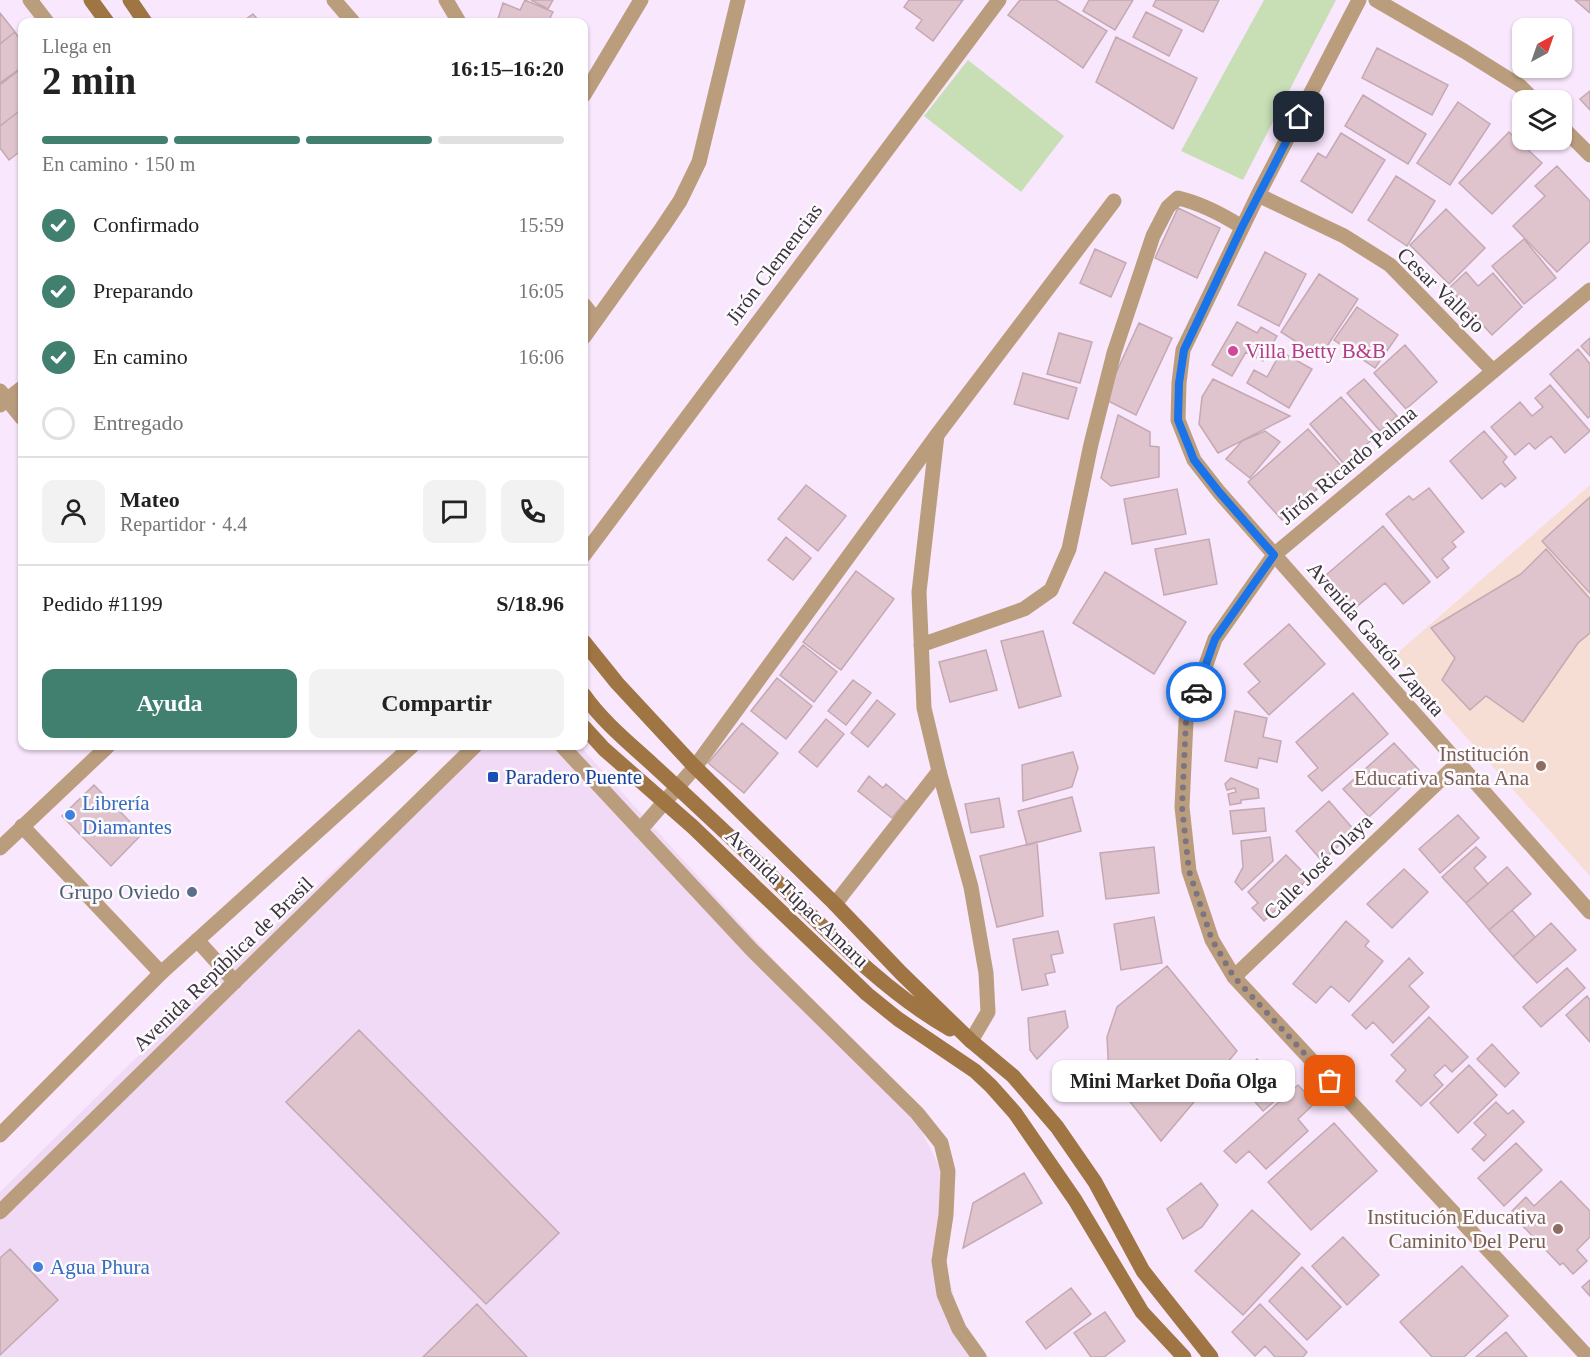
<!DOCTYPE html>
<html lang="es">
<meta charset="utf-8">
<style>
body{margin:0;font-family:Georgia,serif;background:#f2f2f2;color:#222;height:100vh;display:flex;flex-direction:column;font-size:22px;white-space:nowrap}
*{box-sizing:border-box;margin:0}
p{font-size:20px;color:#767676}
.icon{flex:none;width:33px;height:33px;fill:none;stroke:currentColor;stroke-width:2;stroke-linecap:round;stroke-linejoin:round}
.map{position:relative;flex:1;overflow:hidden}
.side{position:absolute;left:18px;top:18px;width:570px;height:732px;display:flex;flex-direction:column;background:#fff;border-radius:12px;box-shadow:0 2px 4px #0004}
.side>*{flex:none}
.needle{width:39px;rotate:40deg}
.controls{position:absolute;left:1512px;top:18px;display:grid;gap:12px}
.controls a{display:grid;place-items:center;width:60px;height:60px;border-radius:12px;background:#fff;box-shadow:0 2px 4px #0004;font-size:30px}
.pin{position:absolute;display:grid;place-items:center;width:51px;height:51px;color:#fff;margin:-26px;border-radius:12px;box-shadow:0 3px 9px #0006}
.courier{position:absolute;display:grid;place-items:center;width:60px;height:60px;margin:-30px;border:4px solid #1a73e8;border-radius:50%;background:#fff;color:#222;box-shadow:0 2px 8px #0007}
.bubble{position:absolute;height:42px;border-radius:12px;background:#fff;box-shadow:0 2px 4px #0004;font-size:20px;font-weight:800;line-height:42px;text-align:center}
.head em{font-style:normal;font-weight:800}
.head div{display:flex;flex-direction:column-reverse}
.head{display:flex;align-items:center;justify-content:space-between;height:102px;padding:0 24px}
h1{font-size:39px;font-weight:800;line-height:45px}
.bar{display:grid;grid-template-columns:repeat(4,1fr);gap:9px 6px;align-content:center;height:72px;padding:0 24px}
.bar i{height:8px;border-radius:4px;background:#e0e0e0}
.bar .active{background:#41806f}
.bar p{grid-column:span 4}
.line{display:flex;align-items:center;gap:15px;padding:0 24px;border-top:2px solid #e0e0e0}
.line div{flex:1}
.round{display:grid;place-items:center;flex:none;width:63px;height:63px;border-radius:12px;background:#f2f2f2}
ol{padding:0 24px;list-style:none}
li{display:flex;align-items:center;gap:18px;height:66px}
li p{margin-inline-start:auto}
li .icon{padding:6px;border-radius:50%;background:#41806f;color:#fff;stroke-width:4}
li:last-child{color:#767676}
li i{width:33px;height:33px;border:3px solid #e0e0e0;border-radius:50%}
.action{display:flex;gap:12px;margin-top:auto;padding:12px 24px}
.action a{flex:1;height:69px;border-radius:12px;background:#41806f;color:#fff;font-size:24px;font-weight:800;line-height:69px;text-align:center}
.action a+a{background:#f2f2f2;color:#222}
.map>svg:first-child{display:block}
.built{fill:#f0daf5}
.education{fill:#f7ded5}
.green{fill:#c8dfb6}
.building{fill:#dfc3cd;stroke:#c4a9b3;stroke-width:1.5}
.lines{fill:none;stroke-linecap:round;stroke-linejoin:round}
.service{stroke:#ba9d7d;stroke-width:15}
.minor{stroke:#ba9d7d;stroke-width:15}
.tertiary{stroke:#ba9d7d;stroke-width:15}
.secondary{stroke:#9f7543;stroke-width:15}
.secondary-bridge{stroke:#9f7543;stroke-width:15}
.done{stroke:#7e7380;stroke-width:6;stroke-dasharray:0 10.8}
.route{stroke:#1a73e8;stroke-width:8}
.hotel-dot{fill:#d1479c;stroke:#fdfafe;stroke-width:2}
.education-dot{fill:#8d6e63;stroke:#fdfafe;stroke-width:2}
.transit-dot{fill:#1a4fb4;stroke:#fdfafe;stroke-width:2}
.shop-dot{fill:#3f7fe0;stroke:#fdfafe;stroke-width:2}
.service-dot{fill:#5c6f8a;stroke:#fdfafe;stroke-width:2}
.labels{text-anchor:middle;stroke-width:5;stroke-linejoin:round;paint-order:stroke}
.street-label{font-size:21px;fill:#3b343d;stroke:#fdfafe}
.hotel-label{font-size:21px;fill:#b23c85;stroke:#fdfafe;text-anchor:start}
.education-label{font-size:21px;fill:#785e54;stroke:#fdfafe;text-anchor:end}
.transit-label{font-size:21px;fill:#164399;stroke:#fdfafe;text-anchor:start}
.shop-label{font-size:21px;fill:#366cbe;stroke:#fdfafe;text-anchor:start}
.service-label{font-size:21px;fill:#4e5e75;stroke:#fdfafe;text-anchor:end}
</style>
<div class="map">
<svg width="1590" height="1357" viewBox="0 0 1590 1357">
<rect width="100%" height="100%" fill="#f9e7fd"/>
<path class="built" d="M468,746H580L913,1114L950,1188L943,1251L958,1314L988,1357H0V1192L200,995Z"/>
<path class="education" d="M1590,485V876L1394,656Z"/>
<path class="green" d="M1264,0H1336L1243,180L1181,151Z
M968,60L1064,136L1021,192L924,116Z"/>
<path class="building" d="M525,0L553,12L548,22H505L498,19L503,3L520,10Z
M531,0H553L548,9Z
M909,0H963L933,41L916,28L922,20L904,7Z
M1020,0H1056L1107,31L1083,68L1008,15Z
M1089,0H1133L1115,30L1083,11Z
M1156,0H1219L1203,32L1153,6Z
M1575,0H1590V13Z
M1146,12L1182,30L1169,56L1133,37Z
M0,13L15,32L0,44Z
M253,14L260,22H242Z
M15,32L22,43V67L0,83V44Z
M1116,37L1197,78L1173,129L1096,82Z
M1377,48L1448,85L1432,115L1362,78Z
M22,68V109L0,126V85Z
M1590,91V110L1580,99Z
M1363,95L1426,134L1408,164L1345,126Z
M1458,102L1490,124L1450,185L1417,163Z
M22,109V150L9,160L0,148V126Z
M1509,132L1542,163L1492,214L1459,183Z
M1341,133L1385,160L1352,213L1301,181L1318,153L1326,158Z
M1557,166L1590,201V241L1557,272L1513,226L1545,196L1535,186Z
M1396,176L1435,201L1407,246L1368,220Z
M1178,208L1220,228L1197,278L1155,258Z
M1446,209L1485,248L1449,284L1410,245Z
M1524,239L1556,278L1524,304L1492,266Z
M1095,249L1126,263L1111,297L1080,283Z
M1265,252L1306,274L1279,326L1238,305Z
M1466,272L1478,286L1493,273L1522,307L1492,335L1449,288Z
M1319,274L1358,299L1320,357L1281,332Z
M1357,307L1398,335L1375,368L1334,340Z
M1237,322L1257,333L1261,327L1277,336L1263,361L1246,352L1232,376L1212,365Z
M1139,323L1172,338L1136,415L1104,399Z
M1059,333L1092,342L1080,383L1047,374Z
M1590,338V356L1581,346Z
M1405,345L1437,382L1406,409L1374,373Z
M1578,349L1590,364V416L1588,418L1550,374Z
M1281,352L1312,369L1289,408L1247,383L1254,370L1267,377Z
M1023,373L1077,388L1068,419L1014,404Z
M1213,379L1290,416L1218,453L1199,424L1202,397Z
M1364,379L1397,416L1380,431L1347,393Z
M1550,385L1590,431L1565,453L1551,436L1535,449L1529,443L1515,455L1491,427L1520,402L1532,416L1543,407L1535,398Z
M1341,397L1376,436L1344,464L1310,424Z
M1118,415L1150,432V446L1159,447V477L1111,486L1101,478Z
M1308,429L1342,467L1282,520L1248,482Z
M1265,431L1280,442L1250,478L1226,459L1242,441Z
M1484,431L1507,457L1503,462L1516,478L1505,487L1501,483L1482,499L1450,461Z
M806,485L846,516L818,551L778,519Z
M1429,488L1464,532L1452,542L1456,547L1442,559L1449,568L1437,578L1386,514L1409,496L1413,500Z
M1177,489L1186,534L1132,544L1124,499Z
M1590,497V593L1542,541Z
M1383,526L1430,582L1403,604L1385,583L1354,609L1326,575Z
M786,537L811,558L793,580L768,560Z
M1209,539L1217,584L1164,595L1155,549Z
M1546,549L1590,599V633L1578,643L1523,722L1486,696L1470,710L1442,680L1455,658L1431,628L1521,574Z
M856,571L894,599L841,670L803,642Z
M1105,572L1186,622L1154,674L1073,623Z
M1289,624L1325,664L1269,715L1248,692L1260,682L1244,664Z
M1043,631L1061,696L1019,708L1001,641Z
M803,645L837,672L814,702L780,675Z
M986,650L997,690L950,702L939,662Z
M777,678L812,706L786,739L751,711Z
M853,680L871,693L846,725L828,711Z
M1353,693L1388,734L1322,791L1308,776L1318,768L1296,742Z
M877,700L895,714L868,747L851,733Z
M1235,711L1267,718L1263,737L1281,741L1277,762L1259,758L1257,768L1225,761Z
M826,719L844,734L817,767L799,752Z
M742,723L778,753L744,793L708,763Z
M1394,743L1419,770L1369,817L1343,789Z
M1073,752L1078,768L1072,787L1023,801L1022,765Z
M869,776L883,788L886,784L906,801L892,818L858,791Z
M1231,778L1258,789L1259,798L1241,800V803L1230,805L1228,794L1236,792L1235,788L1227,790L1225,784Z
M94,785L142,834L111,866L62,816Z
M1072,797L1081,831L1027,845L1018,811Z
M999,798L1004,827L971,833L965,804Z
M1329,801L1355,831L1322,861L1296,831Z
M1264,808L1266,831L1233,834L1230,811Z
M1458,815L1479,838L1440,873L1419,849Z
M1270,837L1273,861L1242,890L1235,882L1243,867L1241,841Z
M1037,842L1043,916L997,927L980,856Z
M1154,847L1159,893L1106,899L1100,853Z
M1476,847L1486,857L1474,868L1488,884L1466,903L1442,877Z
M1286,855L1309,878L1264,921L1252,908L1258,903L1248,892Z
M1507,867L1531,894L1489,930L1466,903Z
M1404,869L1428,892L1392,928L1367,904Z
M1512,910L1535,937L1513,957L1489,930Z
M1154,917L1162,963L1121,970L1114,924Z
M1346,921L1369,941L1365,946L1383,961L1349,1002L1331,986L1316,1003L1293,984Z
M1551,923L1576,950L1537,983L1513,957Z
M1058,931L1063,953L1051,955L1055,972L1045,974L1048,985L1022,990L1013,939Z
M1409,958L1423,973L1409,986L1429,1007L1393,1043L1373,1022L1366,1029L1352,1015Z
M1167,966L1237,1051L1161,1141L1109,1075L1107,1037L1117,1007Z
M1567,968L1585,988L1541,1027L1523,1007Z
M1587,996L1590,1000V1042L1566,1015Z
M1065,1011L1068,1027L1037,1059L1030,1050L1028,1018Z
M1429,1017L1468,1057L1452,1072L1445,1065L1434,1075L1443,1085L1421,1106L1396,1081L1406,1070L1391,1055Z
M359,1030L559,1233L486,1304L286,1102Z
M1492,1044L1519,1073L1505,1087L1477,1059Z
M1257,1059L1285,1092L1263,1111L1235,1079Z
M1469,1065L1497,1095L1458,1133L1430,1103Z
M1298,1085L1315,1103L1298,1119L1308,1131L1266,1169L1249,1151L1236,1163L1224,1151Z
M1496,1102L1508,1114L1513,1110L1524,1122L1484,1161L1472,1149L1486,1135L1474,1123Z
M1334,1123L1377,1171L1311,1230L1268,1182Z
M1516,1143L1542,1170L1504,1206L1478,1178Z
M1024,1173L1042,1203L963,1248L973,1203Z
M1561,1181L1590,1211V1237L1577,1250L1587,1261L1573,1274L1563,1263L1560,1265L1518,1221L1520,1220L1512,1211L1526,1197L1534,1206Z
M1201,1183L1218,1205L1202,1227L1183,1239L1167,1209Z
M1252,1210L1300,1254L1243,1315L1195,1271Z
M1343,1237L1379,1275L1347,1305L1312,1266Z
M10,1249L58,1300L0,1355V1258Z
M1462,1266L1508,1316L1464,1357H1432L1400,1322Z
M1302,1267L1341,1307L1307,1340L1269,1301Z
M1590,1280V1296L1582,1287Z
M1071,1288L1091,1314L1046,1349L1026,1322Z
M477,1304L527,1357H423Z
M1260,1304L1307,1352L1303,1357H1275L1265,1346L1255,1356L1232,1332Z
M1105,1312L1125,1341L1104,1357H1091L1074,1333Z
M1506,1332L1527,1357H1476Z"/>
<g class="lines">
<path class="service" d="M937,435L919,592L924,708L939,771L971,887L986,973L988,1012L971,1041
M921,645L1024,609L1051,590L1069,549L1091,444L1114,353L1153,236L1168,207L1178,198C1200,203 1223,215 1242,227"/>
<path class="minor" d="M30,0L47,22
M334,0L353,22
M446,0L459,22
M1359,0L1258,195L1183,350L1179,383L1178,420L1194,460L1219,492L1590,912
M1376,0L1464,51L1520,86L1534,100
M584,95L641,0
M1562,127L1590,155
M1258,195L1344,236L1390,265L1493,371
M584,305L596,320
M0,391L22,418
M0,405L22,388
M584,555L999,0
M562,746L752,950L917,1113L941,1143L948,1171L946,1215L939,1261L944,1294L959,1329L979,1357
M22,826L161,973
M640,830L695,767L937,435L1114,201
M0,848L108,746
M835,904L939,771
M1234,977L1458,763
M1588,1357L1234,977L1212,940L1189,871L1182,807L1186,721L1215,639L1274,555L1590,290"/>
<path class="tertiary" d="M584,337L662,228L680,201L699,162L738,0
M197,940L235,982
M0,1135L161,973L412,746
M0,1212L475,746"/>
<path class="secondary" d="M91,0L107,22
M130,0L145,22
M584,642L617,683L695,767L835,904L901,973L971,1041L1013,1076L1057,1127L1095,1182L1143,1271L1211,1357
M760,865C820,923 877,987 950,1029
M749,881L867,994L898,1019L975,1071L991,1086L1015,1113L1075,1200L1142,1312L1184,1357"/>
<path class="secondary-bridge" d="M584,695C603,722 628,742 652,764C688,797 724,831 760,865
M584,727L604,749L693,827L749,881"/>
</g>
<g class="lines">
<path class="done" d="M1196,692L1186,721L1182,807L1189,871L1212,940L1234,977L1330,1081"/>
<path class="route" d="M1196,692L1215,639L1274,555L1219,492L1194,460L1178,420L1179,383L1184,350L1242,227L1299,117"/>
</g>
<circle class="hotel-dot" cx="1233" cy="351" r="6"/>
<g class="education-dot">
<circle cx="1541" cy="766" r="6"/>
<circle cx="1558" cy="1229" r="6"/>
</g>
<rect class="transit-dot" x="487" y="771" width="12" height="12" rx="3"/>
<g class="shop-dot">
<circle cx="70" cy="815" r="6"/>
<circle cx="38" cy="1267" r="6"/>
</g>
<circle class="service-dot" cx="192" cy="892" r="6"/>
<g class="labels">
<g class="street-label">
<text transform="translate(774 264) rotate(-53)" y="7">Jirón Clemencias</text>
<text transform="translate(1441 290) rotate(44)" y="7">Cesar Vallejo</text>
<text transform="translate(1348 465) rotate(-40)" y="7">Jirón Ricardo Palma</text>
<text transform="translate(1376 639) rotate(49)" y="7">Avenida Gastón Zapata</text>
<text transform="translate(1318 867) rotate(-44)" y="7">Calle José Olaya</text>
<text transform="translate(797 898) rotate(44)" y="7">Avenida Túpac Amaru</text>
<text transform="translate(223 964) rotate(-44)" y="7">Avenida República de Brasil</text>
</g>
<g class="hotel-label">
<text x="1245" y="358">Villa Betty B&amp;B</text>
</g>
<g class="education-label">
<text x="1529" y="761">Institución<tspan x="1529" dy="24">Educativa Santa Ana</tspan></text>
<text x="1546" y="1224">Institución Educativa<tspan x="1546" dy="24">Caminito Del Peru</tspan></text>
</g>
<g class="transit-label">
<text x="505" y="784">Paradero Puente</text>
</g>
<g class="shop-label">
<text x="82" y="810">Librería<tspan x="82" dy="24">Diamantes</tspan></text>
<text x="50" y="1274">Agua Phura</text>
</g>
<g class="service-label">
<text x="180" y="899">Grupo Oviedo</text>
</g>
</g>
</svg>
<div class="controls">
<a><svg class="needle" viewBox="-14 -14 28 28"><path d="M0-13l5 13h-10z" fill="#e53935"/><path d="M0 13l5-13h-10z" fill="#767676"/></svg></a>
<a><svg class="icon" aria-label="layers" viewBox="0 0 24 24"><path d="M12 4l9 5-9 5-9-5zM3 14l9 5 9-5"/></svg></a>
</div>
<div class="pin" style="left:1330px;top:1081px;background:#ea580c"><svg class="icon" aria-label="bag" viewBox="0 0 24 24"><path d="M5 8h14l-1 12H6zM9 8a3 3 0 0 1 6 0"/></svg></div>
<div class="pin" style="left:1299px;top:117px;background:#1f2937"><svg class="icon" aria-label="home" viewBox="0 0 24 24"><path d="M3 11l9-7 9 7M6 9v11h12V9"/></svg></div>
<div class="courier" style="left:1196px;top:692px"><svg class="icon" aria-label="car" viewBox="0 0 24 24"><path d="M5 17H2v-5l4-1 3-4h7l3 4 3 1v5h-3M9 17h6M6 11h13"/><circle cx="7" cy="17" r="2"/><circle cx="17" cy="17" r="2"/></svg></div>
<div class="bubble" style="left:1052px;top:1060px;width:243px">Mini Market Doña Olga</div>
<section class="side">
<div class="head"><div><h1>2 min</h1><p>Llega en</p></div><em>16:15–16:20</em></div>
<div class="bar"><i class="active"></i><i class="active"></i><i class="active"></i><i></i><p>En camino · 150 m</p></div>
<ol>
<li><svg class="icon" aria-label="check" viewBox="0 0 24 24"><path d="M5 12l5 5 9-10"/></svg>Confirmado<p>15:59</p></li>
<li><svg class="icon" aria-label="check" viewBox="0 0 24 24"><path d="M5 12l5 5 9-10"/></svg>Preparando<p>16:05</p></li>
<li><svg class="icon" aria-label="check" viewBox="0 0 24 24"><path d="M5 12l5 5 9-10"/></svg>En camino<p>16:06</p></li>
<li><i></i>Entregado</li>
</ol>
<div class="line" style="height:108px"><a class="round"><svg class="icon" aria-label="person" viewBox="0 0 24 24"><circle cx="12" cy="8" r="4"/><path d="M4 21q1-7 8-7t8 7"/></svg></a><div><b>Mateo</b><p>Repartidor · 4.4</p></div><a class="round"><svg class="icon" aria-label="chat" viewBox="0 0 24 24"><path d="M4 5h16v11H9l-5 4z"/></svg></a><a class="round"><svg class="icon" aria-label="phone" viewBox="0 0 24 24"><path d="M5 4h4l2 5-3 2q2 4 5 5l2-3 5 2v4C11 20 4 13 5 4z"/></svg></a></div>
<div class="line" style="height:78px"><div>Pedido #1199</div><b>S/18.96</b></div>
<div class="action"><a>Ayuda</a><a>Compartir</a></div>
</section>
</div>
